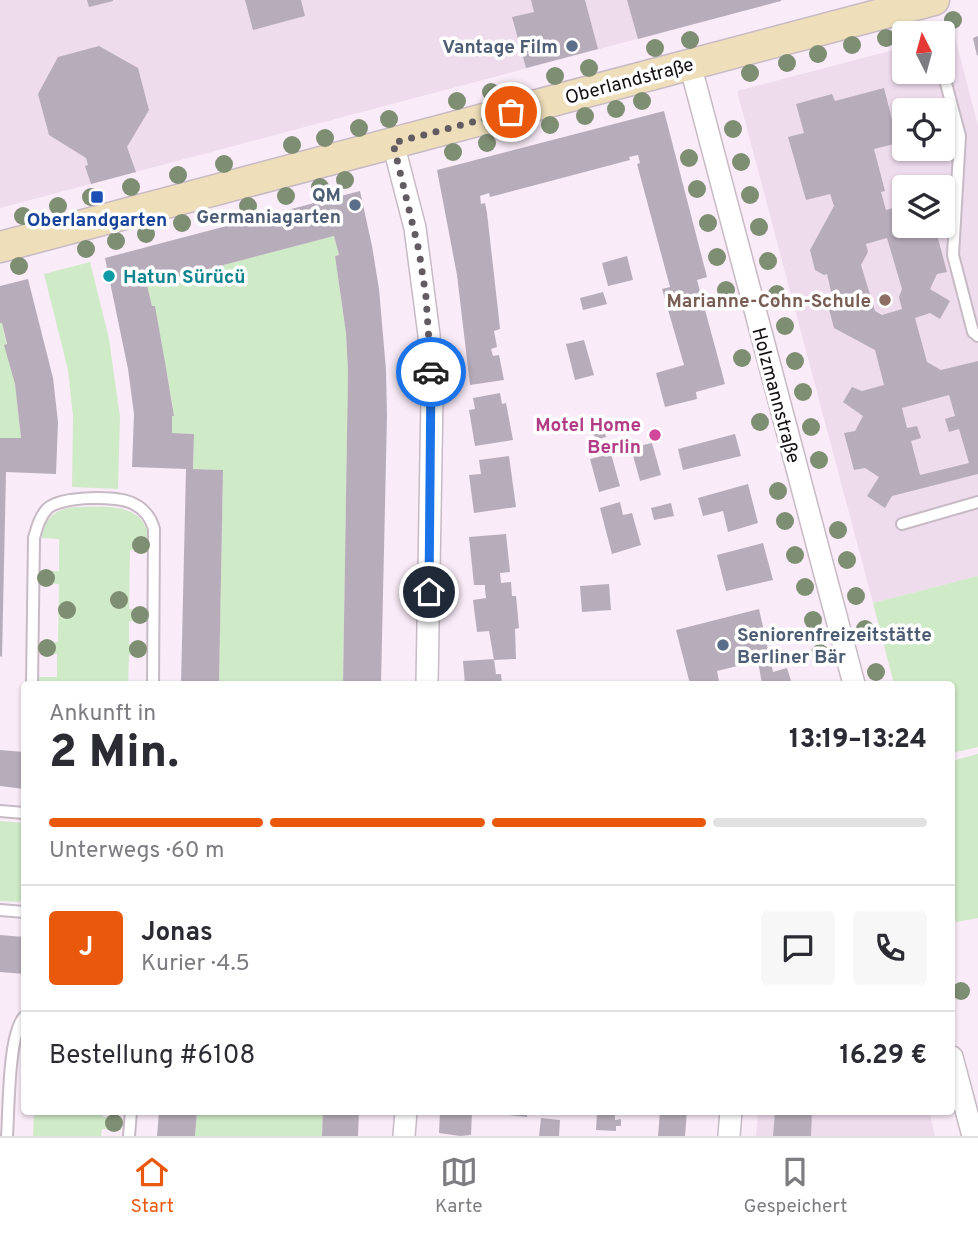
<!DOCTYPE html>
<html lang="de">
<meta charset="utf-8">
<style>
body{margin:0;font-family:Overpass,sans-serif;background:#f7f7f7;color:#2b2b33;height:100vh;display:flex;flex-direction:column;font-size:26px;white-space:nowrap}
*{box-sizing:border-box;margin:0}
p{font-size:23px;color:#7c7c81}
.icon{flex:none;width:38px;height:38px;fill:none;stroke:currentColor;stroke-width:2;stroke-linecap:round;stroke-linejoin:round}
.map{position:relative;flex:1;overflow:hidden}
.sheet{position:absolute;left:21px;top:681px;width:934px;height:434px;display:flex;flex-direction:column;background:#fff;border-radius:7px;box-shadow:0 2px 5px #0004}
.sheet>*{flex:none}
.needle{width:46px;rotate:354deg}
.fabs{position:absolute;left:892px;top:21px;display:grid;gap:14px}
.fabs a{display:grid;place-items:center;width:63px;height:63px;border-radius:7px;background:#fff;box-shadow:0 2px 5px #0004;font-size:35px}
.pin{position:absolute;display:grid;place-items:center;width:60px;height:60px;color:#fff;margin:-30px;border:4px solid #fff;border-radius:50%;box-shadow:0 2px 7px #0007}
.courier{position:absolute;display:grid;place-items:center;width:70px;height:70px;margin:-35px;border:5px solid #1a73e8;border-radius:50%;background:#fff;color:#222;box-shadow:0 2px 9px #0007}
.summary em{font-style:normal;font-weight:800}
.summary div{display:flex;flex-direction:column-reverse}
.summary{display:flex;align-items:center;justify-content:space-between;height:119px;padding:0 28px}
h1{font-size:46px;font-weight:800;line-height:52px}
.bar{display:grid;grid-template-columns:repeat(4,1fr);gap:10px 7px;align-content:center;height:84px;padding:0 28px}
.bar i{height:9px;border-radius:5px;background:#e1e1e2}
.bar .active{background:#ea580c}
.bar p{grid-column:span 4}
.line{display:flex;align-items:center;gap:18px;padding:0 28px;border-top:2px solid #e1e1e2}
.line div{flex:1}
.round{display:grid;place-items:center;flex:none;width:74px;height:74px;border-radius:7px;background:#f7f7f7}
.tab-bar{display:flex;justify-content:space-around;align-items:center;height:98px;border-top:2px solid #e1e1e2;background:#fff;font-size:19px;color:#7c7c81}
.tab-bar a{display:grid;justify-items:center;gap:4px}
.tab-bar .active{color:#ea580c}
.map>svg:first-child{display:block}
.built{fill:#eedbec;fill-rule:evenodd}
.green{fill:#cfeac6}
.building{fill:#b7adba;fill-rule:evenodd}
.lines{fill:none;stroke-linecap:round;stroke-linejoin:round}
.lane-casing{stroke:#c7bac5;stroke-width:14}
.street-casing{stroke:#c7bac5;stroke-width:24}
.secondary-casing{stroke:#c7bac5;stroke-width:33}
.lane{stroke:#fff;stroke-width:10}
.street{stroke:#fff;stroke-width:21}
.secondary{stroke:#eedeba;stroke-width:30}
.tree{fill:#7e8e73}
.done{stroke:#635b62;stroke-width:7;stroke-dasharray:0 12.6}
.route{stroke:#1a73e8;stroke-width:9}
.service-dot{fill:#5c6f8a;stroke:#fff;stroke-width:2.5}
.transit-dot{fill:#1a4fb4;stroke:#fff;stroke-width:2.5}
.culture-dot{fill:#0f9aa8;stroke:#fff;stroke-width:2.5}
.education-dot{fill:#8d6e63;stroke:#fff;stroke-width:2.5}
.hotel-dot{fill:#d1479c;stroke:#fff;stroke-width:2.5}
.labels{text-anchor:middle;stroke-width:7;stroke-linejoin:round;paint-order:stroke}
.service-label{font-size:19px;font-weight:bold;fill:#4e5e75;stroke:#fff;text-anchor:end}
.street-label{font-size:19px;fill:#120e11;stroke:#fff}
.transit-label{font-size:19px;font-weight:bold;fill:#164399;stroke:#fff}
.culture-label{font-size:19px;font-weight:bold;fill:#0d838f;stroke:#fff;text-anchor:start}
.education-label{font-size:19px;font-weight:bold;fill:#785e54;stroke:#fff;text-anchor:end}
.hotel-label{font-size:19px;font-weight:bold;fill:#b23c85;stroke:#fff;text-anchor:end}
</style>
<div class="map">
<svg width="978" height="1136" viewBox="0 0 978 1136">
<rect width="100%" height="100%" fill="#f9ebf7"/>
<path class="built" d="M0,0H784L0,208Z
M954,33L978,126V576L873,603L737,91L905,47V72H943V36ZM905,110H943V149H905ZM905,187H943V226H905Z
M758,1111H929L935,1136H756Z"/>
<path class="green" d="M334,236L339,255L335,256L346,333L348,372L343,684H219L223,470L193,469L194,434L172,433V416L174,415L155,306H152L147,285Z
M90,262L109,339L120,417L118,489L72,487L73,416L68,370L44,274Z
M0,323H2L15,384L21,438H0Z
M75,507C97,508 136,501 146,528C149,534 147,543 147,550H130L129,609L146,610V621H129V644H146V655H129L128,684H39V677H57V654L40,653V643L58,642L59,584L41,583V571H59V539L42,538C44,518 56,509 75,507Z
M978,576V747L952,753V684H894L873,603Z
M978,754V918L956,922L952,908V761Z
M0,821L24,823V902L0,901Z
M34,1111H103V1117L122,1118L121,1130L102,1129L101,1136H33Z
M197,1111H323L322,1136H195Z"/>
<path class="building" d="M87,0H113V1L89,7Z
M245,0H301L305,16L253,30Z
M531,0H585L598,49L526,68L512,17L534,12Z
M627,0H781V1L638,39Z
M978,36V55L977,56L973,38Z
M99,46L138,68L149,110L127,147L136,172L91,184L85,166L88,165L86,158L49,135L38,94L58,57Z
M884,88L898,143L874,149L885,191L881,192L886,210L905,205V226H914L913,228L927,237L937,235L947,272L937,274L930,289L950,301L940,319L930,313L915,318L927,362L941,370L978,361V474L892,496L885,508L867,496L879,477L865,468L854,470L844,433L855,431L863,416L843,402L852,387L862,391L884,385L875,350L834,328L827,302L832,296L827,274L824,275L815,270L810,250L834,206L830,194L806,200L788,137L804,133L796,104L832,94L835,101ZM887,238L902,289L899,297L902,309L882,315L875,311L861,265L868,252L866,244ZM949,395L955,416L945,419L949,432L959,429L969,463L920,475L911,441L921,438L917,426L907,428L902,408Z
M664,111L707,277L697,280L725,384L696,392L697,399L665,407L656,373L684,365L662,289L670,287L637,164L640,163L638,155L629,157L630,160L490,197L489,193L480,196L481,204L485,203L487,213L499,319L500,329L494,331L497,347L491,349L493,356L499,355L504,380L470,385L457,275L437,170Z
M946,117L951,136L943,138V118Z
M360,191L372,246L379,289L386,370L387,416L381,684H343L348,372L346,333L335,256L339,255L334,236L147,285L152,306H155L165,362L174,416H172V433L194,434L193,469L223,470L219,684H181L186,469L132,467L134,414L128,369L105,258Z
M627,256L633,280L608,286L602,263Z
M28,279L53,378L58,422L56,474L6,472L2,657L0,656V438H21L15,384L4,345L7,344L2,323H0V286Z
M603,292L607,304L583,310L580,298Z
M584,340L594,375L575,380L566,344Z
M500,393L502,404L506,403L513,440L475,446L469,410L475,409L473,398Z
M602,421L606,437L595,440L591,424Z
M735,434L741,456L683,470L678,449Z
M652,443L661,475L640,481L631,448Z
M611,454L620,486L599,492L590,459Z
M509,456L516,507L474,513L469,475L481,474L479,460Z
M748,484L758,523L728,532L723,511L703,516L698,498Z
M620,502L623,515L632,513L641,545L612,554L600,508Z
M671,503L674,516L654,520L651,508Z
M506,534L510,572L500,573L501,583L511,582L512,596H516L519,628L515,629L516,659L494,660L489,631L477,632L473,600L486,598L485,590V585H474L469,537Z
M763,543L773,580L726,591L717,555Z
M609,584L611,610L582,612L580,586Z
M759,609L773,672L787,668L792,684H762L758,661L717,671L719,681L705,684H690L676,630Z
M494,659L496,674H501L502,684H465L463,661Z
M0,750L24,752V789L0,786Z
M0,935L24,937V974L0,972Z
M159,1111H197L195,1136H157Z
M323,1111H359L358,1136H322Z
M440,1111H472L471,1135L460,1136L439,1133Z
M489,1111H527V1117L489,1113Z
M597,1111L615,1113V1120L621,1119V1126H616V1131L596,1130Z
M660,1111H687L685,1136H658Z
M775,1111H812L811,1136H773Z
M541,1118L560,1120L559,1136H539Z"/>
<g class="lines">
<g class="lane-casing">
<path id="lane" d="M943,72L960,136L953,255L973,332L978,336
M902,524L978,502
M32,684L34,538C37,527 40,516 48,508C62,496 118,495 134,504C144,509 151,518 154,529L153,684
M0,811L24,813
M0,910L24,912
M7,1136C9,1109 8,1035 24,1017
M129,1136L131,1111"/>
</g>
<g class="street-casing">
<path id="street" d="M690,64L854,684
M393,143L415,228L429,335L432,397L427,684
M952,1057L973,1136
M404,1136L406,1111
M729,1136L731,1111"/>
</g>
<g class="secondary-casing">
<path id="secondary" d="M0,247L934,0"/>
</g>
<use href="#lane" class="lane"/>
<use href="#street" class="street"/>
<use href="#secondary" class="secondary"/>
</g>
<g class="tree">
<circle cx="953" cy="20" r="9"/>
<circle cx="886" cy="38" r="9"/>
<circle cx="690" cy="40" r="9"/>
<circle cx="852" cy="45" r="9"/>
<circle cx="655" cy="48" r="9"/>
<circle cx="818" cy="54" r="9"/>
<circle cx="787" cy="63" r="9"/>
<circle cx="589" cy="68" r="9"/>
<circle cx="750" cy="73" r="9"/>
<circle cx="555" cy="76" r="9"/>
<circle cx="491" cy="92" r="9"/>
<circle cx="457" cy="101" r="9"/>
<circle cx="642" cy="101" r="9"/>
<circle cx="616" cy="109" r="9"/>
<circle cx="585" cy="116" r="9"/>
<circle cx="389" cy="119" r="9"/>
<circle cx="550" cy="125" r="9"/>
<circle cx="359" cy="128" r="9"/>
<circle cx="733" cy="129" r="9"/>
<circle cx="325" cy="138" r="9"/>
<circle cx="487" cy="143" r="9"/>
<circle cx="292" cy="145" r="9"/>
<circle cx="453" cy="152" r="9"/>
<circle cx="689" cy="158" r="9"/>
<circle cx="741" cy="162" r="9"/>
<circle cx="224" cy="164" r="9"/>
<circle cx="178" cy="175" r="9"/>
<circle cx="345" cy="180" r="9"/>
<circle cx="131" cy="187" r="9"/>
<circle cx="320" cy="187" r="9"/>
<circle cx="697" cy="189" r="9"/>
<circle cx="750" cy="195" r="9"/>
<circle cx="286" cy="196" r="9"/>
<circle cx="91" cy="197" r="9"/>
<circle cx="58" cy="206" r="9"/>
<circle cx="248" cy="206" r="9"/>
<circle cx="23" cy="216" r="9"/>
<circle cx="182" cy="223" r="9"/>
<circle cx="708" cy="223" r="9"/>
<circle cx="759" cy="227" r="9"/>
<circle cx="146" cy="234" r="9"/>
<circle cx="116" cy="241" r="9"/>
<circle cx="86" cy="249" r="9"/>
<circle cx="717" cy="257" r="9"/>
<circle cx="768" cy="261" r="9"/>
<circle cx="19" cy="266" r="9"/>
<circle cx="726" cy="290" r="9"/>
<circle cx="777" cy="294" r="9"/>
<circle cx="785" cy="326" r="9"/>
<circle cx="742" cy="358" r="9"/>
<circle cx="795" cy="361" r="9"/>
<circle cx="803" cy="392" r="9"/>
<circle cx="760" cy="422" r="9"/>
<circle cx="811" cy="427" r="9"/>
<circle cx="819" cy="460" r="9"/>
<circle cx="778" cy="491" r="9"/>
<circle cx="785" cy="521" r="9"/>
<circle cx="838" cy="530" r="9"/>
<circle cx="141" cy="545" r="9"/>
<circle cx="795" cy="555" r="9"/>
<circle cx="847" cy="560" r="9"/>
<circle cx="46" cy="578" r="9"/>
<circle cx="805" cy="587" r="9"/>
<circle cx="856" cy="596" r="9"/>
<circle cx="119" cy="600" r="9"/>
<circle cx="67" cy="610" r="9"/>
<circle cx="140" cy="615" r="9"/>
<circle cx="813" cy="620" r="9"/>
<circle cx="865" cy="629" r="9"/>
<circle cx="47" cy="648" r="9"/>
<circle cx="138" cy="649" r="9"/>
<circle cx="820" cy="653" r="9"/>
<circle cx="876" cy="672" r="9"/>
<circle cx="961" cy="991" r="9"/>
<circle cx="114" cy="1123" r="9"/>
</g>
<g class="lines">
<path class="done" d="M431,372L426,297L419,251L393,143L511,112"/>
<path class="route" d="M429,592L431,372"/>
</g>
<g class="service-dot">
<circle cx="572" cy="46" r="7"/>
<circle cx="355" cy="205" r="7"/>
<circle cx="723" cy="645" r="7"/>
</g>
<rect class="transit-dot" x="90" y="190" width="14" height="14" rx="3.5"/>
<circle class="culture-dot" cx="109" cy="276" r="7"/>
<circle class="education-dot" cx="885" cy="300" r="7"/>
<circle class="hotel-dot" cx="655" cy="435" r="7"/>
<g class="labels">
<g class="service-label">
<text x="558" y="53">Vantage Film</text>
<text x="341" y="201">QM<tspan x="341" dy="22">Germaniagarten</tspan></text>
<text x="737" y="641" text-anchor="start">Seniorenfreizeitstätte<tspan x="737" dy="22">Berliner Bär</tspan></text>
</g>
<g class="street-label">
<text transform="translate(629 80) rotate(-15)" y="7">Oberlandstraße</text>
<text transform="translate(777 395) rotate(75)" y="7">Holzmannstraße</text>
</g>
<g class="transit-label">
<text x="97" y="226">Oberlandgarten</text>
</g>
<g class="culture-label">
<text x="123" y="283">Hatun Sürücü</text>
</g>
<g class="education-label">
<text x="871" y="307">Marianne-Cohn-Schule</text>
</g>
<g class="hotel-label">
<text x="641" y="431">Motel Home<tspan x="641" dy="22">Berlin</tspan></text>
</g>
</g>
</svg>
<div class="fabs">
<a><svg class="needle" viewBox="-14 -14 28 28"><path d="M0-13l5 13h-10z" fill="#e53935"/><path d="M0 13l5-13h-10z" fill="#7c7c81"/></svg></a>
<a><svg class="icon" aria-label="locate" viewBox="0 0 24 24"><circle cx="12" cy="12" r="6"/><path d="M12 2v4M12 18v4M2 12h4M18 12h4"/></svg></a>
<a><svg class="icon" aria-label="layers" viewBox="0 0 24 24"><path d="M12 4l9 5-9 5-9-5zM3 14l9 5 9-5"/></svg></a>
</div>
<div class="pin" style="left:511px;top:112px;background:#ea580c"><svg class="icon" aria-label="bag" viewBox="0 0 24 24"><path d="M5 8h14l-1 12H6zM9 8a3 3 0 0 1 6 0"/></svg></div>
<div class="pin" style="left:429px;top:592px;background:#1f2937"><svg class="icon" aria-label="home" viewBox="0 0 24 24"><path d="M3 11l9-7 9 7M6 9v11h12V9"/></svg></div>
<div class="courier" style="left:431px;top:372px"><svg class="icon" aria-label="car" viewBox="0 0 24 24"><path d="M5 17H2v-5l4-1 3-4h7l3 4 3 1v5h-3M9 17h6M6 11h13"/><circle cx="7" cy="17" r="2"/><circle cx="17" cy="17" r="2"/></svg></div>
<section class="sheet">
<div class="summary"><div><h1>2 Min.</h1><p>Ankunft in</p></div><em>13:19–13:24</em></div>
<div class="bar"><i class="active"></i><i class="active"></i><i class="active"></i><i></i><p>Unterwegs · 60 m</p></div>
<div class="line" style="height:126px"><b class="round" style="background:#ea580c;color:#fff">J</b><div><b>Jonas</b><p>Kurier · 4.5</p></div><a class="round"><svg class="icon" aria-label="chat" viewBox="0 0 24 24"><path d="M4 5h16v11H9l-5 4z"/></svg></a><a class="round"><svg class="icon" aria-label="phone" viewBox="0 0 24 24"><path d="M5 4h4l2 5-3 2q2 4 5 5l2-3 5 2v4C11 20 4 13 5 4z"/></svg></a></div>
<div class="line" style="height:91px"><div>Bestellung #6108</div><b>16.29 €</b></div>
</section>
</div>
<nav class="tab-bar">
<a class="active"><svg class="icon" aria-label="home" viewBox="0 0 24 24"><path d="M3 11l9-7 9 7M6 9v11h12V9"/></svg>Start</a>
<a><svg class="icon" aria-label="map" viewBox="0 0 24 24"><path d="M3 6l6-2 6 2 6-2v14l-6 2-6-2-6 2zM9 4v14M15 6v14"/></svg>Karte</a>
<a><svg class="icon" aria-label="saved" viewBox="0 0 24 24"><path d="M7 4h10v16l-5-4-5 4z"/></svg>Gespeichert</a>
</nav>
